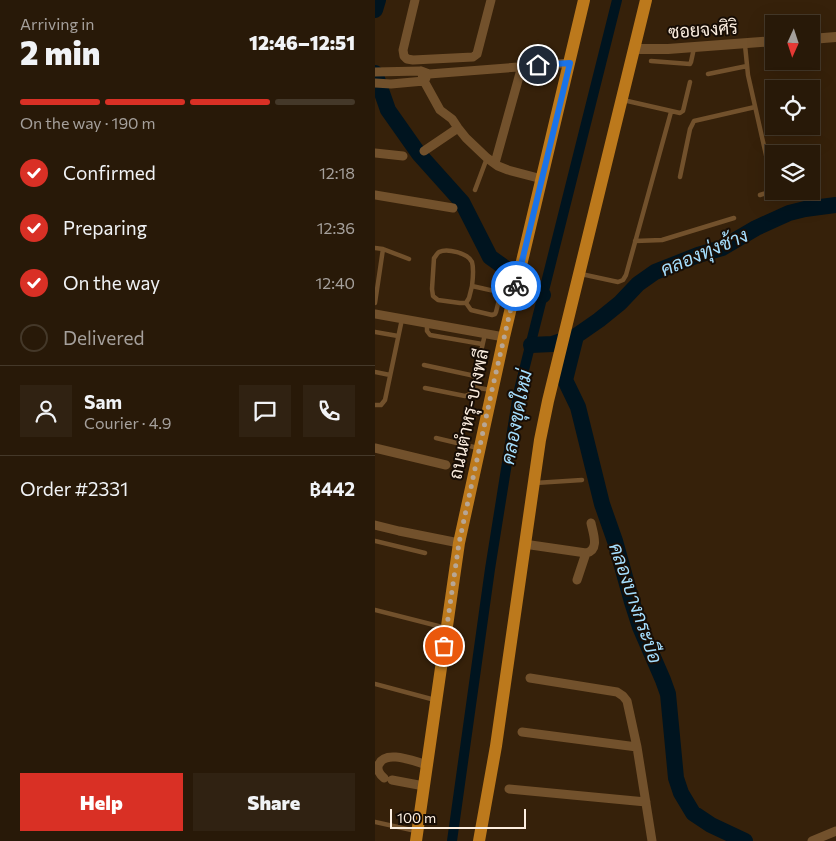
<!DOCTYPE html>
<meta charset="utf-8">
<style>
body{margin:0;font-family:Commissioner,Sarabun,sans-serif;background:#302212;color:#f1f3f6;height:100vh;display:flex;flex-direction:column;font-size:19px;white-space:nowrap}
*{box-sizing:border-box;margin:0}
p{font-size:16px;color:#a5a09c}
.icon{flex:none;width:28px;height:28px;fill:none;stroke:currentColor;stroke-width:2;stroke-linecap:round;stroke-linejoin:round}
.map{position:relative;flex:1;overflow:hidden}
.details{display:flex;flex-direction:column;background:#281908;width:375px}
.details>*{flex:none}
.needle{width:32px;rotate:183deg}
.fabs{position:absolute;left:390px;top:15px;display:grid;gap:10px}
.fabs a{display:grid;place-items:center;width:55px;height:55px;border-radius:0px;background:#281908;box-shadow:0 5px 20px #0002,0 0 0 1px #443829;font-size:25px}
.scale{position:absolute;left:15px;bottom:12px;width:136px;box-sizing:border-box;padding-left:5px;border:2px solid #fceee0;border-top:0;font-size:14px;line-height:18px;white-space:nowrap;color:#fceee0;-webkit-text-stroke:4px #170d05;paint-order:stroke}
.pin{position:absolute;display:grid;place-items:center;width:42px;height:42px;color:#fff;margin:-21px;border:2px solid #fff;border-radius:50%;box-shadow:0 1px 5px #0007}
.courier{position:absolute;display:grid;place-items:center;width:50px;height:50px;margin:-25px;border:4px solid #1a73e8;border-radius:50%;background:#fff;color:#222;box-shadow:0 1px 6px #0007}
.overview em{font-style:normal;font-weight:800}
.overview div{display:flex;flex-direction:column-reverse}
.overview{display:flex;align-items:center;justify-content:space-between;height:85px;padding:0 20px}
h1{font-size:32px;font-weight:800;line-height:38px}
.bar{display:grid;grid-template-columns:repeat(4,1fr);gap:8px 5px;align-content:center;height:60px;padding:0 20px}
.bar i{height:6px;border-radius:4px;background:#443829}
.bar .selected{background:#d93025}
.bar p{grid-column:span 4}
.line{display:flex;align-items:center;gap:12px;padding:0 20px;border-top:1px solid #443829}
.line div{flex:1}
.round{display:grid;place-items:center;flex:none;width:52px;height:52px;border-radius:0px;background:#302212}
ol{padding:0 20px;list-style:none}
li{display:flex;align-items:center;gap:15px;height:55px}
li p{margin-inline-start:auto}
li .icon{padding:5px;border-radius:50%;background:#d93025;color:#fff;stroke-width:4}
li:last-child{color:#a5a09c}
li i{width:28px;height:28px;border:2px solid #443829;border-radius:50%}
.button{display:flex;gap:10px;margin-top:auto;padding:10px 20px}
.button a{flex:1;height:58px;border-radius:0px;background:#d93025;color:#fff;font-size:20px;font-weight:800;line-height:58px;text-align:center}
.button a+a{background:#302212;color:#f1f3f6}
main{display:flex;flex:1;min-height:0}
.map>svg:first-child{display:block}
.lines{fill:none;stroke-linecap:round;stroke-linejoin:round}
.canal{stroke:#00141f;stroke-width:10}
.river{stroke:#00141f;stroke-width:16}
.service{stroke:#72512c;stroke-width:4.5}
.minor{stroke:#72512c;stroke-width:9}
.tertiary{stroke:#72512c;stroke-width:10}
.primary{stroke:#bc791c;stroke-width:12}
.done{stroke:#b7a695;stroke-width:5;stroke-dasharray:0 9}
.route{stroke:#1a73e8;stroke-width:6}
.labels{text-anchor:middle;stroke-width:4;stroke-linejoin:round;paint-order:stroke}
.street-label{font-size:18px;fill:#fceee0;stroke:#170d05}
.water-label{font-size:19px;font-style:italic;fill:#a5defe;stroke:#170d05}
</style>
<main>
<section class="details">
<div class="overview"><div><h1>2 min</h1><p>Arriving in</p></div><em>12:46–12:51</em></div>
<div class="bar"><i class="selected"></i><i class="selected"></i><i class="selected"></i><i></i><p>On the way · 190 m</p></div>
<ol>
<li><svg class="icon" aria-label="check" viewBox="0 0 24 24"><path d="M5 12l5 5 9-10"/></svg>Confirmed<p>12:18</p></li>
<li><svg class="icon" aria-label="check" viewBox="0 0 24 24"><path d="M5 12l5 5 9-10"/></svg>Preparing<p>12:36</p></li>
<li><svg class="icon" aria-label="check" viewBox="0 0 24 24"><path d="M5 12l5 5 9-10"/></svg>On the way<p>12:40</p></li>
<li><i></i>Delivered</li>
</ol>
<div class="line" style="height:90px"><a class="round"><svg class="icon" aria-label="person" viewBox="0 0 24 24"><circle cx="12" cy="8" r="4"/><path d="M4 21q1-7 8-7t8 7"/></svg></a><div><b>Sam</b><p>Courier · 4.9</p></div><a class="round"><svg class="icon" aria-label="chat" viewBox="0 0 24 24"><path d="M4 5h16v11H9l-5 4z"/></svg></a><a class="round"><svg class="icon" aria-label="phone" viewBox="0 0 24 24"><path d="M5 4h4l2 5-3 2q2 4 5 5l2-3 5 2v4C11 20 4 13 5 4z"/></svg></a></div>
<div class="line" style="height:65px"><div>Order #2331</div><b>฿442</b></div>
<div class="button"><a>Help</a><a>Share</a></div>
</section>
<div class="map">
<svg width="461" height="841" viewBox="0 0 461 841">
<rect width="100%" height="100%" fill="#36210a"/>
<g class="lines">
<path class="canal" d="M77,841L115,569L143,394L242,0"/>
<path class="river" d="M0,10L3,0
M0,73L13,110L44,154L87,202L115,257L168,295
M201,336L190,380L203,407L227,504L240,541L257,602L265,627L288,680L293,694L301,778L306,793L318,813L336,825L370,841
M156,345L177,344L201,336L224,320L245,303L263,284L280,272L323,255L347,248L381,228L414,213L430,209L461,205"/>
<path class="service" d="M370,45L373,75L398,186L397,191L385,195
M276,61L315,64L316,62L319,48
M333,74L372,66
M248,100L305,113L308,111L315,82
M305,177L315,129L319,121L380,107
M100,190L112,158
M260,241L287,240L359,218
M0,248L8,249L34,259
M206,274L243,282L248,280L251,275L296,112
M97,286C98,278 99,269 97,262C93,253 72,248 64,252C62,253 61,256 59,258L57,289L58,296L63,300L85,303H91L94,298L97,286L137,295
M0,303L8,249
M91,303L96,310L117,315L120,314L121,312L126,292
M52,324V331L55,335L107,344
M0,332L23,336
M110,334L98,387L116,390
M49,365L100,376
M0,372L15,375
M50,388L90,396L95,394L98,387
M0,405H6L10,400L27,319
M61,438L103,448
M160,483L207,480
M0,541L50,553
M0,610L71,628
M0,684L60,700
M0,822L41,831"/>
<path class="minor" d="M40,0L28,50L29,56L32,59L38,60L98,57L102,54L116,0
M46,71L49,81L65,110L77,119L83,128L91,138L112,158L123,166L133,170L167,179
M0,72L46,71L54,74L195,63
M0,83L16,84L49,81L51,78
M49,151L83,128
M0,153L28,156
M120,163L147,66
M0,195L78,208
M0,314L129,337
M0,448L71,465
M0,525L24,531L84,543
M149,544L211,553
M202,580L211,553C225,550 218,533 216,523
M155,678L242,692L248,696L252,701L262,747L277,841
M147,732L262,747
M9,778C5,775 1,769 4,764C11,749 40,762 53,765
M17,780L49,786
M134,789L271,802
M437,841L461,831"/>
<path class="tertiary" d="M436,39L461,37
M259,49H293L399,41"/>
<path class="primary" d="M41,841L84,543L129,337L209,0
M104,841L121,746L165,440L173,401L271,0"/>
</g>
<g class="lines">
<path class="done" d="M69,646L84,543L117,390L141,286"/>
<path class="route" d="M141,286L195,63L163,65"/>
</g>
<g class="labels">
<g class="street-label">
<text transform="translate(328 30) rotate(-4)" y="6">ซอยจงศิริ</text>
<text transform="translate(94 414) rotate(-78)" y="6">ถนนตำหรุ-บางพลี</text>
</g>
<g class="water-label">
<text transform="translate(329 252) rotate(-23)" y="7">คลองทุ่งช้าง</text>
<text transform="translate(141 417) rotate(-79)" y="7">คลองขุดใหม่</text>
<text transform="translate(261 603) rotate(71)" y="7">คลองบางกระบือ</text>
</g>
</g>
</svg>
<div class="fabs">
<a><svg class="needle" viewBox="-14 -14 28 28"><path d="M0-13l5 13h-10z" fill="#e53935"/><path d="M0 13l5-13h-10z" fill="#a5a09c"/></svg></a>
<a><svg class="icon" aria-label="locate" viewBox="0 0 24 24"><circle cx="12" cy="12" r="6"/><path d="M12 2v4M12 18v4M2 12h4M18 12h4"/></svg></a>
<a><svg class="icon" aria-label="layers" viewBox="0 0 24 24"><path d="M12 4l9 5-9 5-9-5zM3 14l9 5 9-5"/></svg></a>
</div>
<div class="scale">100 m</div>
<div class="pin" style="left:69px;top:646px;background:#ea580c"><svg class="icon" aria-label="bag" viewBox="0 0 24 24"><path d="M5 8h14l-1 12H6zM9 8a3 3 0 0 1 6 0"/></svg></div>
<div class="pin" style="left:163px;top:65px;background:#1f2937"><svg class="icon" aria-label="home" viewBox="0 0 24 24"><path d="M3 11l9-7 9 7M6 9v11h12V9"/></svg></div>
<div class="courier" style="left:141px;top:286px"><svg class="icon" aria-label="bike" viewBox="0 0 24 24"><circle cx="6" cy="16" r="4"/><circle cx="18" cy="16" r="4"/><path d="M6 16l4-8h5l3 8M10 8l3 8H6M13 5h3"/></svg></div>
</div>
</main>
